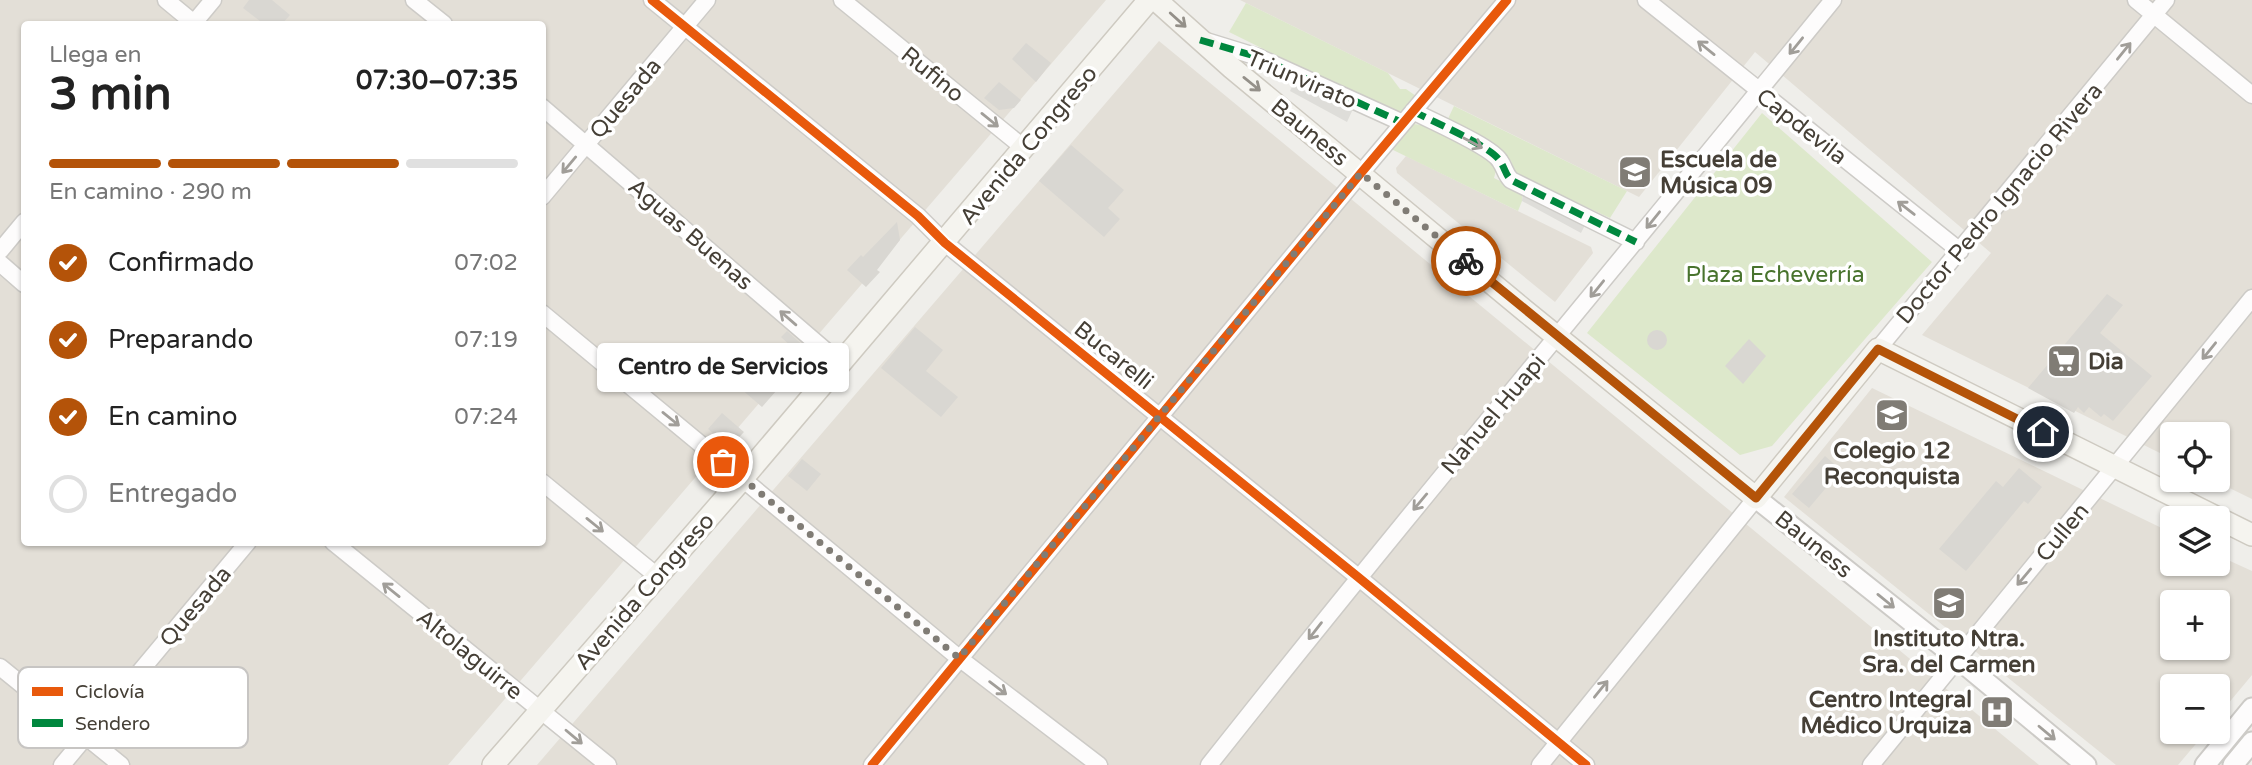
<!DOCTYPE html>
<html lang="es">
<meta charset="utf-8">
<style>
body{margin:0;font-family:"Varela Round",sans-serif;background:#f6f6f6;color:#222;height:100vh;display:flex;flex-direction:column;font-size:26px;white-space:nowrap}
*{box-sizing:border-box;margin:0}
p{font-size:23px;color:#767676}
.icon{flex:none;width:38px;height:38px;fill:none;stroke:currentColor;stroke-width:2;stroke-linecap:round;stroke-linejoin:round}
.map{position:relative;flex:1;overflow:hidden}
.sheet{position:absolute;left:21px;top:21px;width:525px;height:525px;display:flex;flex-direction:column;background:#fff;border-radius:7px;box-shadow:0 2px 5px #0004}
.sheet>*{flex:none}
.fabs{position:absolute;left:2160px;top:422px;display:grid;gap:14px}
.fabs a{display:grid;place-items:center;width:70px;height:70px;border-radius:7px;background:#fff;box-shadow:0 2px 5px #0004;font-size:35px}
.pin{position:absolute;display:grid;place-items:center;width:60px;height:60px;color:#fff;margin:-30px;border:4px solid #fff;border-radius:50%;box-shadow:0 2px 7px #0007}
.courier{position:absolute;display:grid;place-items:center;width:70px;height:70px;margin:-35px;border:5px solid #b45309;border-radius:50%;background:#fff;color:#222;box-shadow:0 2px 9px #0007}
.bubble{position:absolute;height:49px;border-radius:7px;background:#fff;box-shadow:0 2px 5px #0004;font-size:23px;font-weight:800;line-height:49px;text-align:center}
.head em{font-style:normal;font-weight:800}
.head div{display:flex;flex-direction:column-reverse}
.head{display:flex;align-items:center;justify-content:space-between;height:119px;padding:0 28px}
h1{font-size:46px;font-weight:800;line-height:52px}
.bar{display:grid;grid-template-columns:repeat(4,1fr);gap:10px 7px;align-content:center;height:84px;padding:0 28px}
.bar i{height:9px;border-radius:5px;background:#e0e0e0}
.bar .active{background:#b45309}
.bar p{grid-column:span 4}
ol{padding:0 28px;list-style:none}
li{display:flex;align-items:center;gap:21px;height:77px}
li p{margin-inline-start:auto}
li .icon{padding:7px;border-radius:50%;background:#b45309;color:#fff;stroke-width:4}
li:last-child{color:#767676}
li i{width:38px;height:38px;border:4px solid #e0e0e0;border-radius:50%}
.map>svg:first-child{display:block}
.residential{fill:#e3dfd7;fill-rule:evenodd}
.green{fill:#dde8cb}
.parking{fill:#deddd9}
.building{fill:#d9d7d2}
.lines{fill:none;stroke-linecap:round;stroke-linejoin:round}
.minor-casing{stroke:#cdcbc7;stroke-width:19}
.tertiary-casing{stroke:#cdcbc7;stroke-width:23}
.secondary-casing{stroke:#cecac1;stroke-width:24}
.minor{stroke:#fdfcfc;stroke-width:16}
.tertiary{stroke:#fdfcfc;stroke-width:19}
.secondary{stroke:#f5f4ef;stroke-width:21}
.quiet{stroke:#00873e;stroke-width:7;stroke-dasharray:14 7;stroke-linecap:butt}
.cycleway-casing{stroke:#fff;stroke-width:13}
.cycleway{stroke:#e8590c;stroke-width:9}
.oneway{stroke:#949089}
.oneway2{stroke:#a19e99}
.done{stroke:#807c75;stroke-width:7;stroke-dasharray:0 12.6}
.route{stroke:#b45309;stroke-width:9}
.labels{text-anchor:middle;stroke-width:7;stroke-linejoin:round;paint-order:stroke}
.street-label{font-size:23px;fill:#453f36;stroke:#fff}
.poi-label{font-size:23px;font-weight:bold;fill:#453f36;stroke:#fff;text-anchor:start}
.park-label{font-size:23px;fill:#48732d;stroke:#fff}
.key{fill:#fff;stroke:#c7c5c3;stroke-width:2}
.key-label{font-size:19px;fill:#453f36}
</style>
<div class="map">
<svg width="2252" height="765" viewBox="0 0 2252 765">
<rect width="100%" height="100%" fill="#efeeea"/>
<path class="residential" d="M0,0H1106L448,765H0ZM24,24H542V542H24Z
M1240,0H2252V499L2213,480H2217V434H2172V459L1922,335L1991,253L1755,52L1639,197Z
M1159,41L2039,765H537Z
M1406,156L1591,247L1593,253L1555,302L1397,173L1396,168Z
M1872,388L2172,533V564H2217V555L2252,571V675L2217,717V686H2172V732H2206L2178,765H2116L1784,497ZM2172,602H2217V648H2172Z"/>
<path class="green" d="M1246,3L1388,73L1400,89H1406L1416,96L1409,107L1395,114L1229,32Z
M1454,106L1627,191L1610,218L1516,174L1511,161L1496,147L1446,123Z
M1762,113L1932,262L1772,446L1740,455L1587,333Z
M1413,124L1432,126L1494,162L1497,166L1494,178L1523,192L1522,201L1518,211L1389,148L1405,128Z"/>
<path class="parking" d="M1295,81L1353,109L1347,122L1290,91Z
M1523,192L1585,225L1581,233L1522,201Z"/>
<path class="building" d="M249,0H272L290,15L282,24H264L243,8Z
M1026,43L1051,63L1036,82L1012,59Z
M999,82L1021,100L1014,108L999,110L984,98Z
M1071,145L1124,190L1108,208L1120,219L1104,237L1039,181Z
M897,222L900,240L877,270L880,272L866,287L847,270L861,255L863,257Z
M2107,294L2123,305L2100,333L2152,376L2113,421L2104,414L2101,417L2089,407L2084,413L2078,407L2074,413L2028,388Z
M915,327L943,350L926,371L958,397L941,417L881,368Z
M1647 340a10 10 0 1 1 20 0a10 10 0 1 1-20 0Z
M787,331L807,349L808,362L781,337Z
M1749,339L1766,356L1743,384L1725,366Z
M755,371L777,390L762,407L740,388Z
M722,413L744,432L730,447L708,429Z
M1825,456L1841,470L1809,508L1792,494Z
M802,459L821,474L807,491L788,476Z
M2019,468L2042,487L2028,504L2024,501L1966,571L1939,549L1996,481L2003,487Z"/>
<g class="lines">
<g class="minor-casing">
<path id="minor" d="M166,0L195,24
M414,0L444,24
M652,0L918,216L945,243L1358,577L1586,765
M842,0L1024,148
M1646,0L1960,251
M2136,0L2252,95
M193,24L213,0
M1206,41L1258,57L1403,123
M542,107L840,363
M1413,111C1431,121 1491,146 1500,161C1505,168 1505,174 1511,180L1636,242
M542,197L707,0
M0,251L24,222
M0,263L24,284
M542,313L959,658L1099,765
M1878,349L2166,0
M542,482L657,576
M333,542L608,765
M0,667L121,765
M62,765L248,542
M872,765L1361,173L1507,0
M1209,765C1413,507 1625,256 1833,0
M1540,765L1756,498
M1871,765L2252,298"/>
</g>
<g class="tertiary-casing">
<path id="tertiary" d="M1756,498L1957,658L2086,765
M2205,765L2252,708
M2233,765L2252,742"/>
</g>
<g class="secondary-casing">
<path id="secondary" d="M1156,0L1232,68L1524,310L1756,498L1878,349L2252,535
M493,765L743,478L1149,0"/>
</g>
<use href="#minor" class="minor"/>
<use href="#tertiary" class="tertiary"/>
<use href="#secondary" class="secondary"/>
<path class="quiet" d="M1200,40L1258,57L1403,123
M1413,111C1431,121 1491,146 1500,161C1505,168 1505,174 1511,180L1636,242"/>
<g class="cycleway-casing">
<path id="cycleway" d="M652,0L918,216L945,243L1358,577L1586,765
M872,765L1361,173L1507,0"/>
</g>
<use href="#cycleway" class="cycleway"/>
</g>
<defs><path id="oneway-shaft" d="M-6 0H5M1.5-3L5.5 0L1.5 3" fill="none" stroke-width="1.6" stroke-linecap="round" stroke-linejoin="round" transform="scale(1.75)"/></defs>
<g class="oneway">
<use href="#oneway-shaft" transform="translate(1178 20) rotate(42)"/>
<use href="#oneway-shaft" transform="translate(1252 84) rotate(39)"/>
</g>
<g class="oneway2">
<use href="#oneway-shaft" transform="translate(1796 46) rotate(129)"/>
<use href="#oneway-shaft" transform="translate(1706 48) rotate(-141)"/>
<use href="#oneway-shaft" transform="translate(2124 51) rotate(-51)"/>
<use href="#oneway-shaft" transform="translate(990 120) rotate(39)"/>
<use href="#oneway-shaft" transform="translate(1473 143) rotate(28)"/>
<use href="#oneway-shaft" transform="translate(569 165) rotate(130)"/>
<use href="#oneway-shaft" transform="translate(1906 208) rotate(-142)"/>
<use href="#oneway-shaft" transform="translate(1653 220) rotate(129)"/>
<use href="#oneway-shaft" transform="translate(1597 289) rotate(129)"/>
<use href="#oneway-shaft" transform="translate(788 318) rotate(-139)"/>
<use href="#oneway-shaft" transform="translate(2209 351) rotate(129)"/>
<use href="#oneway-shaft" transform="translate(671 419) rotate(39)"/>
<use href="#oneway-shaft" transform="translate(1420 502) rotate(130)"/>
<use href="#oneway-shaft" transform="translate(595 525) rotate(39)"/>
<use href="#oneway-shaft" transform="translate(2024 577) rotate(130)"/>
<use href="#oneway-shaft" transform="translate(391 590) rotate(-141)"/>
<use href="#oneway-shaft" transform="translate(1886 601) rotate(39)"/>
<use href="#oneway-shaft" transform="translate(1315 631) rotate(128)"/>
<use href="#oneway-shaft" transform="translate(998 688) rotate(37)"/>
<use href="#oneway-shaft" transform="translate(1601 689) rotate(-51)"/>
<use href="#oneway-shaft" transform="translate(2047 733) rotate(40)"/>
<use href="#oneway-shaft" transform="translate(574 737) rotate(40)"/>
</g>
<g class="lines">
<path class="done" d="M723,462L959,658L1361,173L1466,261"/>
<path class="route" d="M1466,261L1756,498L1878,349L2043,432"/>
</g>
<defs>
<g id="school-square" transform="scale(1.75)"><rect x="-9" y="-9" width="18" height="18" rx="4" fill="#807c75" stroke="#fff"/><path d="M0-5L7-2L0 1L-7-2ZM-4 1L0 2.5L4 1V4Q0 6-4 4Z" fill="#fff"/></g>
<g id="supermarket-square" transform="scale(1.75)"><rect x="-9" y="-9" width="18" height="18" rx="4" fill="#807c75" stroke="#fff"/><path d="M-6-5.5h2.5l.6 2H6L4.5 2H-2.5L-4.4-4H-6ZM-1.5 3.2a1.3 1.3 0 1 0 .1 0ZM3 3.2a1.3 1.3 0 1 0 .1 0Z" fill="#fff"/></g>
<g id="hospital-square" transform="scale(1.75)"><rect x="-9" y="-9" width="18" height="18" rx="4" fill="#807c75" stroke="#fff"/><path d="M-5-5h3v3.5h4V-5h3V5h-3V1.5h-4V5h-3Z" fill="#fff"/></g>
</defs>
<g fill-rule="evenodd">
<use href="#school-square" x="1635" y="172"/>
<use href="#supermarket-square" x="2064" y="361"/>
<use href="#school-square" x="1892" y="415"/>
<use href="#school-square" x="1949" y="603"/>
<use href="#hospital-square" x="1997" y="712"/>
</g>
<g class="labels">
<g class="street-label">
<text transform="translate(933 74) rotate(39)" y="8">Rufino</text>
<text transform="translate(1302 79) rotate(23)" y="8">Triunvirato</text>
<text transform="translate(625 98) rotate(-50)" y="8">Quesada</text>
<text transform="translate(1802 126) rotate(38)" y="8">Capdevila</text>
<text transform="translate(1310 132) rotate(39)" y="8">Bauness</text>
<text transform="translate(1028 145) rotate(-50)" y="8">Avenida Congreso</text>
<text transform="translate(1999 203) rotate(-50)" y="8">Doctor Pedro Ignacio Rivera</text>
<text transform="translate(691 234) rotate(41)" y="8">Aguas Buenas</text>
<text transform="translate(1114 355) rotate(39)" y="8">Bucarelli</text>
<text transform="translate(1493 414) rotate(-50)" y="8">Nahuel Huapi</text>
<text transform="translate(2062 532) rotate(-50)" y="8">Cullen</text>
<text transform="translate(1814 544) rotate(39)" y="8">Bauness</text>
<text transform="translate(644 591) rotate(-49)" y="8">Avenida Congreso</text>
<text transform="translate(195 606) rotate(-50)" y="8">Quesada</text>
<text transform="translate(470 654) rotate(39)" y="8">Altolaguirre</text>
</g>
<g class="poi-label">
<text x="1660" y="167">Escuela de<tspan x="1660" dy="26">Música 09</tspan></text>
<text x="2088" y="369">Dia</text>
<text x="1892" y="458" text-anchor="middle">Colegio 12<tspan x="1892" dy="26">Reconquista</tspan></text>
<text x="1949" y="646" text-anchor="middle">Instituto Ntra.<tspan x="1949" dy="26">Sra. del Carmen</tspan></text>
<text x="1972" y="707" text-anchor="end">Centro Integral<tspan x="1972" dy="26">Médico Urquiza</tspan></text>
</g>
<g class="park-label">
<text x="1775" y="282">Plaza Echeverría</text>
</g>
</g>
<rect x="18" y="667" width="230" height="81" rx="10" class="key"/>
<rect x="32" y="687" width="31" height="9" fill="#e8590c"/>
<rect x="32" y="719" width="31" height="8" fill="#00873e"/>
<g class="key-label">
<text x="75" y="698">Ciclovía</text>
<text x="75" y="730">Sendero</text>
</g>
</svg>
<div class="fabs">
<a><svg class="icon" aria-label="locate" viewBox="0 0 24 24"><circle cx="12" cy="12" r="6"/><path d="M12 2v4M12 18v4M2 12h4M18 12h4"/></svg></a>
<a><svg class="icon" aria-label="layers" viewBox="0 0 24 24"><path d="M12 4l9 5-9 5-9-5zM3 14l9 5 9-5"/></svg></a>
<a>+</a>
<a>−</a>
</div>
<div class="pin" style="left:723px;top:462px;background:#ea580c"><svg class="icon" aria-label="bag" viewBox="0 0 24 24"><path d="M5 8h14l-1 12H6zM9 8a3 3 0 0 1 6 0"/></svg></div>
<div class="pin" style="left:2043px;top:432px;background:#1f2937"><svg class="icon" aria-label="home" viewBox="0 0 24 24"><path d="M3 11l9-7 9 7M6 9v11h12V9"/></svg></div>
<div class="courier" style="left:1466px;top:261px"><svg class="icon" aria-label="bike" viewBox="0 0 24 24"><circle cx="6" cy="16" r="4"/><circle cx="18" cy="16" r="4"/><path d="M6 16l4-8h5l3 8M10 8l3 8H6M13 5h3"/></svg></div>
<div class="bubble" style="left:597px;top:343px;width:252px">Centro de Servicios</div>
<section class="sheet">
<div class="head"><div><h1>3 min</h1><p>Llega en</p></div><em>07:30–07:35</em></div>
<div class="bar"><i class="active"></i><i class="active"></i><i class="active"></i><i></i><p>En camino · 290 m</p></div>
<ol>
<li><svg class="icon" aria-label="check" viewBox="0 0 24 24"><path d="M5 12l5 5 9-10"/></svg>Confirmado<p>07:02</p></li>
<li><svg class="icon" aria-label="check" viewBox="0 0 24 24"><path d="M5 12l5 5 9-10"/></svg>Preparando<p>07:19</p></li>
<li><svg class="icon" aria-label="check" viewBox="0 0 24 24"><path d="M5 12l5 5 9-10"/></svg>En camino<p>07:24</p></li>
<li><i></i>Entregado</li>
</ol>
</section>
</div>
